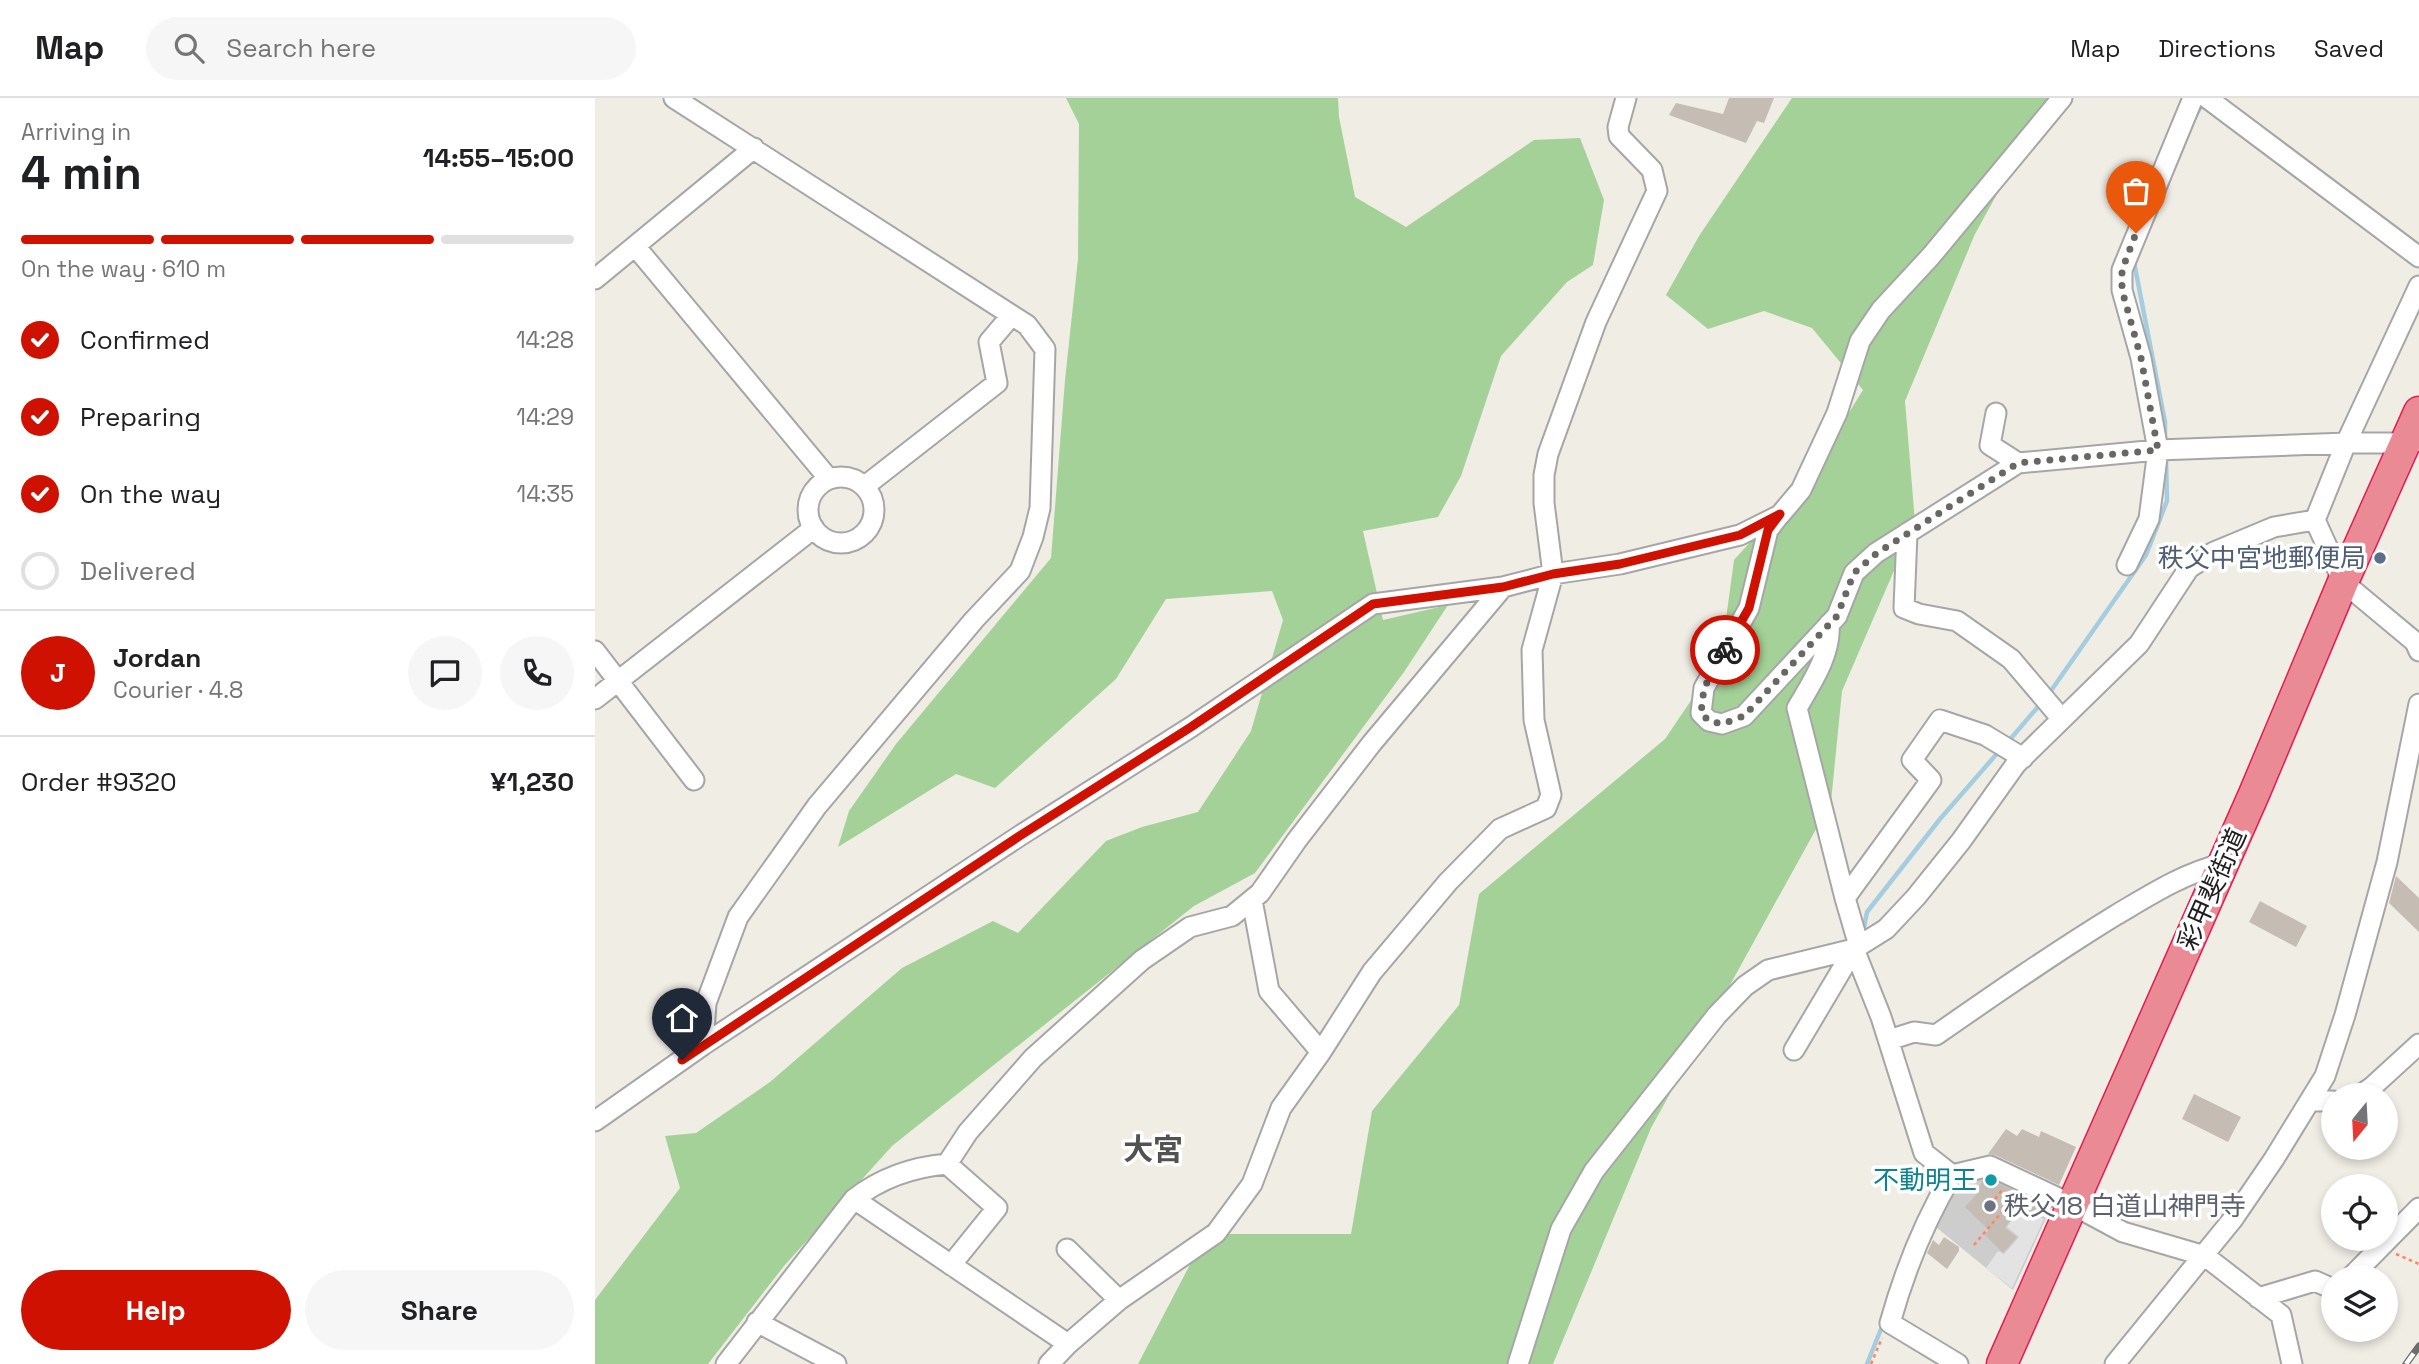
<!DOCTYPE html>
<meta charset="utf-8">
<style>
body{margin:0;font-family:"Space Grotesk","Noto Sans JP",sans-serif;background:#f6f6f6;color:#202124;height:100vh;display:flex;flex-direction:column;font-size:26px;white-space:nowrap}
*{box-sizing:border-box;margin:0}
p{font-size:23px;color:#757577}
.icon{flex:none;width:38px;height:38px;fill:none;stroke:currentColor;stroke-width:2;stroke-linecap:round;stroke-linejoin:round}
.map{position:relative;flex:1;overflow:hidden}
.panel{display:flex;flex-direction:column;background:#fff;width:595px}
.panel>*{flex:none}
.needle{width:46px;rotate:198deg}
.tools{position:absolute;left:1726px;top:985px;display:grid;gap:14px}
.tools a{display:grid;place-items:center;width:77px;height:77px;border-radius:50%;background:#fff;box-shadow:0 4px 10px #0003;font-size:35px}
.pin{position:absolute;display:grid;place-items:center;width:60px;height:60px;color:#fff;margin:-72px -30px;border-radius:50% 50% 50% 0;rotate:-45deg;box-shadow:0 0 7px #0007}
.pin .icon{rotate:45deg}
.courier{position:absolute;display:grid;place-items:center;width:70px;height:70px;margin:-35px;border:5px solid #ce1100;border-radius:50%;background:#fff;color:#222;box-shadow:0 2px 9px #0007}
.overview em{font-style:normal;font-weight:800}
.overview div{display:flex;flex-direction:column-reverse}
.overview{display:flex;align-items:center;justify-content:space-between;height:119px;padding:0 21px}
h1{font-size:46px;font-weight:800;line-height:52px}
.bar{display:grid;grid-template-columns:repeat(4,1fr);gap:10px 7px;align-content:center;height:84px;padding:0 21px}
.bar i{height:9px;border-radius:5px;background:#e0e0e0}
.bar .selected{background:#ce1100}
.bar p{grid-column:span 4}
.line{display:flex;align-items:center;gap:18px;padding:0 21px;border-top:2px solid #e0e0e0}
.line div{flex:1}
.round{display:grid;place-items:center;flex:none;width:74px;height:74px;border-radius:37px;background:#f6f6f6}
ol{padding:0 21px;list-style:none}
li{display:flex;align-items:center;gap:21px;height:77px}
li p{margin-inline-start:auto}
li .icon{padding:7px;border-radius:50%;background:#ce1100;color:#fff;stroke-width:4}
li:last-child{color:#757577}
li i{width:38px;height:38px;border:4px solid #e0e0e0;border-radius:50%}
.button{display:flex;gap:14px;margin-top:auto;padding:14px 21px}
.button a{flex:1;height:80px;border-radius:42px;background:#ce1100;color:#fff;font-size:28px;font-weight:800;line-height:80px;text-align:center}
.button a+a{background:#f6f6f6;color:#202124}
header{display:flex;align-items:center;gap:42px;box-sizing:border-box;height:98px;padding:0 35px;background:#fff;border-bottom:2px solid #e0e0e0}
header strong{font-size:33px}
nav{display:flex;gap:38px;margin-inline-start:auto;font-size:24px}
.search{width:490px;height:63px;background:#f6f6f6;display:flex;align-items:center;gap:18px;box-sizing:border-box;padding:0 24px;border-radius:38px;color:#757577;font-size:26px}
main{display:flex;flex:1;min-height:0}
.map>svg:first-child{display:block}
.religious{fill:#cdcdcd}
.forest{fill:#a4d198}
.parking{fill:#e3e3e3}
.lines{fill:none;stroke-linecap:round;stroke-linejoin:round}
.stream{stroke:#a4cddf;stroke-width:4.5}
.building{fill:#c5bcb4}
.minor-casing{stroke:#a6a6a6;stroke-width:23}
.highway-casing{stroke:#e21e51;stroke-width:33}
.path{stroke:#ff8467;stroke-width:2.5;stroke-dasharray:3.5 3.5;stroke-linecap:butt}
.minor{stroke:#fff;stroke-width:19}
.highway{stroke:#ea8a94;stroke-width:30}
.rail-casing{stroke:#6d6d6d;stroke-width:7}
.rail{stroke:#fff;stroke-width:4.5;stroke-dasharray:13;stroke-linecap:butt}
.done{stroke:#686764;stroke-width:7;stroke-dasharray:0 12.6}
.route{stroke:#ce1100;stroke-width:9}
.service-dot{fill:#5c6f8a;stroke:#fff;stroke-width:2.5}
.culture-dot{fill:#0f9aa8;stroke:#fff;stroke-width:2.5}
.worship-dot{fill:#6b7280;stroke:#fff;stroke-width:2.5}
.labels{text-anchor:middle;stroke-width:7;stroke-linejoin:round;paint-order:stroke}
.service-label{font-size:26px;fill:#4e5e75;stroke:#fff;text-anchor:end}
.street-label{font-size:26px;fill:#1f1f1f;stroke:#fff}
.culture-label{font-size:26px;fill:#0d838f;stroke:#fff;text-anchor:end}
.worship-label{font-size:26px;fill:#5b616d;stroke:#fff;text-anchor:start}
.quarter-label{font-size:30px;font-weight:bold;fill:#525252;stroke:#fff}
</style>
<header>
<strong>Map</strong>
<div class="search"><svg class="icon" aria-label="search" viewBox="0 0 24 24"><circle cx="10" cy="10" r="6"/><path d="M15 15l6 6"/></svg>Search here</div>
<nav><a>Map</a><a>Directions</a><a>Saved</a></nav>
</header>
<main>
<section class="panel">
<div class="overview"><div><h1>4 min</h1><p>Arriving in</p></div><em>14:55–15:00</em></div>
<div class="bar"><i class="selected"></i><i class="selected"></i><i class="selected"></i><i></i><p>On the way · 610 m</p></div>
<ol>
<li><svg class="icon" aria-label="check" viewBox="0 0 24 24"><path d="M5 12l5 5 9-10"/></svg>Confirmed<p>14:28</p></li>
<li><svg class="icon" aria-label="check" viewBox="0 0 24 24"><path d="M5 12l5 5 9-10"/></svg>Preparing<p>14:29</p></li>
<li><svg class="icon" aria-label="check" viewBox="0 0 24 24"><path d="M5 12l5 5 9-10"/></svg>On the way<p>14:35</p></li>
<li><i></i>Delivered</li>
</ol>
<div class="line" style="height:126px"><b class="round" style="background:#ce1100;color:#fff">J</b><div><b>Jordan</b><p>Courier · 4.8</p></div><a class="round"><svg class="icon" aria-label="chat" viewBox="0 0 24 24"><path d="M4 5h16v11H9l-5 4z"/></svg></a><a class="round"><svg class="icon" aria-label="phone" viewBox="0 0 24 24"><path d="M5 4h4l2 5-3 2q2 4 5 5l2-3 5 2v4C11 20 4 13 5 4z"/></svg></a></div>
<div class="line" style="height:91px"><div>Order #9320</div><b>¥1,230</b></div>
<div class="button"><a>Help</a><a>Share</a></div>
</section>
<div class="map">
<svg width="1824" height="1266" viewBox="0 0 1824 1266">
<rect width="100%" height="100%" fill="#f0ede5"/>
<path class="religious" d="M1394,1070L1460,1101L1418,1192L1336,1125L1361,1081Z"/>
<path class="forest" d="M471,0H743L744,19L760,99L811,129L939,42L985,40L1009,102L998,167L972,184L906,258L866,378L843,419L768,433L788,522L853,507L809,574L660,775L599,808L297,1048L189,1168L113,1266H0V1202L85,1090L70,1038L101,1035L175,984L307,870L398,823L423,835L511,743L547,729L603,714L656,633L688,522L677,493L571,501L521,581L400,690L361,676L243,749L254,713L301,646L456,460L470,282L483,161L484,26Z
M1197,0H1455L1380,136L1310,303L1320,424L1247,593L1236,704L1056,1030L958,1266H543L611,1136H756L777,1013L864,907L884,796L1070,641L1126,558L1139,462L1214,379L1268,292L1217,230L1169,213L1113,231L1071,197L1104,138Z"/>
<path class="parking" d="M1424,1111L1449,1121L1417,1190L1391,1170L1403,1153L1409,1156L1424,1139L1412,1129Z"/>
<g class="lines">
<path class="stream" d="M1599,21L1608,4
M1539,164L1570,324V341
M1453,597L1551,457L1572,403L1571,361
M1412,645L1447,604
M1268,835L1272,814L1345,721L1406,651
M1336,1097L1339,1083L1337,1071
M1272,1266L1288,1226"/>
</g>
<path class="building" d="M1134,0H1179L1169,25L1162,23L1151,45L1074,17L1081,5L1128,16Z
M1801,778L1824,800V834L1794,805Z
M1665,803L1712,828L1701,849L1654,824Z
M1599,996L1646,1019L1633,1044L1587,1021Z
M1411,1031L1422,1038L1427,1031L1444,1039L1446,1033L1481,1049L1464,1087L1400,1057L1393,1056Z
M1394,1081L1453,1109L1447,1116L1443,1117L1425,1109L1410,1130L1422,1139L1408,1155L1390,1137L1394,1132L1370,1109L1381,1097L1387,1083Z
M1349,1139L1364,1149V1153L1352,1171L1332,1155L1338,1142L1344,1147Z"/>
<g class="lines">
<g class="minor-casing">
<path id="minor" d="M79,0L432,227L450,251L445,410L438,439L425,473L379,522L222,708L143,819L111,905L108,947
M1612,0L1824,159
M40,148L234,381
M0,181L159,50
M1824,188L1751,345L1720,422L1748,484L1820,544L1824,553
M1401,315L1395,347L1423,365L1563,352L1751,345H1818
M213 412a33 33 0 1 1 66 0a33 33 0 1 1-66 0Z
M270,388L402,285L394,244L416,218
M1183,419L1173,432L1154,510L1109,590L1106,615L1114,623L1127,626L1149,618L1242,518L1259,475L1281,455L1423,365
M1312,435L1309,510L1324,516L1362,523L1416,561L1466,620
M1532,467L1554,421L1563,352L1546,260L1527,192V172L1598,0
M1234,526C1237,555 1216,586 1202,610L1250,800L1264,848
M0,553L99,682
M0,601L219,430
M1250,800L1336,682L1317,662L1345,622L1390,637L1428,660
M657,802L674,893L726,954
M1259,851L1286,919L1329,1055L1357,1077C1330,1122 1309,1175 1295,1225L1363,1266
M1294,942L1319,934L1341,937C1400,896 1459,855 1521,817C1555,797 1589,775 1627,766
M1199,952L1259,851
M1764,998L1777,989L1824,946
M1716,1003H1738
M0,1023L108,947L426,737L596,629L778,506L908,489L958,476L1025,466L1145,437L1185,417L1206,392L1242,315L1265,243L1286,212L1336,158L1467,0
M352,1066L402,1110L356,1167
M1357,1077L1395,1068L1476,1106L1528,1134L1610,1158L1686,1217L1697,1266
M259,1101L473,1246
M472,1151L524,1202
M1755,1180L1824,1110
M1663,1200L1720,1183L1738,1191
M162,1224L241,1266
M131,1266L259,1101C286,1080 318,1069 352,1066L373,1034L438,960L547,862L595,829L637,818L665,795L702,742L777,645L908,489
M454,1266L473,1246L524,1202L621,1135L657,1086L686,1010L726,954L777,874L853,784L905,731L951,710L956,697L939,622L937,552L958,476L949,405V377L953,356L1001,224L1062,93L1057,72L1024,38L1023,29L1031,0
M923,1266L966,1131L999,1073L1122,917L1150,888L1173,872L1259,851L1291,831L1321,799L1366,743L1421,666L1544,546L1594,470L1619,454L1679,429L1720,422
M1520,1266L1638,1121L1679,1061L1730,978L1750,917L1792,764L1824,606"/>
</g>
<g class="highway-casing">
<path id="highway" d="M1407,1266L1659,696L1748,484L1824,314"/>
</g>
<path class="path" d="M1400,1101L1407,1092
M1379,1147L1407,1114L1416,1096
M1801,1156L1824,1166
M1276,1266L1287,1240"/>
<use href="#minor" class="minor"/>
<use href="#highway" class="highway"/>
<g class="rail-casing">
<path id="rail" d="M1811,1266L1824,1248"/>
</g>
<use href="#rail" class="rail"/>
</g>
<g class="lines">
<path class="done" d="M1130,552L1109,590L1106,615L1114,623L1127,626L1149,618L1242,518L1259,475L1282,455L1423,365L1563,352L1546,260L1527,192V172L1541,135"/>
<path class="route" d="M87,962L426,737L596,629L778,506L908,489L958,476L1025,466L1145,437L1185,416L1173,432L1154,510L1130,552"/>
</g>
<circle class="service-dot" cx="1785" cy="460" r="7"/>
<circle class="culture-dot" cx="1396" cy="1082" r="7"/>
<circle class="worship-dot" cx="1395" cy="1108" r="7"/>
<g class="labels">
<g class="service-label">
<text x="1771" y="469">秩父中宮地郵便局</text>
</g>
<g class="street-label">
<text transform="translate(1617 791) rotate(-66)" y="9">彩甲斐街道</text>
</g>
<g class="culture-label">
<text x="1382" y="1091">不動明王</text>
</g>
<g class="worship-label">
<text x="1409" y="1117">秩父18 白道山神門寺</text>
</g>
<g class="quarter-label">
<text x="558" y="1062">大宮</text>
</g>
</g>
</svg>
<div class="tools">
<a><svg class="needle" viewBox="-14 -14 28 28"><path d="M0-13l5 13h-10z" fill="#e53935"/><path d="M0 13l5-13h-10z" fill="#757577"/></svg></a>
<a><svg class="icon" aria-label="locate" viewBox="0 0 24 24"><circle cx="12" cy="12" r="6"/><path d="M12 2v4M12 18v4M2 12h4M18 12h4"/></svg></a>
<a><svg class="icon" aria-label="layers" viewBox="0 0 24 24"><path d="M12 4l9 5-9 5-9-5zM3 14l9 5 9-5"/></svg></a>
</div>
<div class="pin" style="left:1541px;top:135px;background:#ea580c"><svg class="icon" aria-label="bag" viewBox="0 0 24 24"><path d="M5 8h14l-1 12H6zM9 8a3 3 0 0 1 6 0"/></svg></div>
<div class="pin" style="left:87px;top:962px;background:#1f2937"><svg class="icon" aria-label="home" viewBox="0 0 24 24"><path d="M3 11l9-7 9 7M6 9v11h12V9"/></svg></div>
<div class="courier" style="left:1130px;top:552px"><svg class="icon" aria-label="bike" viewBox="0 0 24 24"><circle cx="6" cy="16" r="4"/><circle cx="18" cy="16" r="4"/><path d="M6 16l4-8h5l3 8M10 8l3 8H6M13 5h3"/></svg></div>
</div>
</main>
